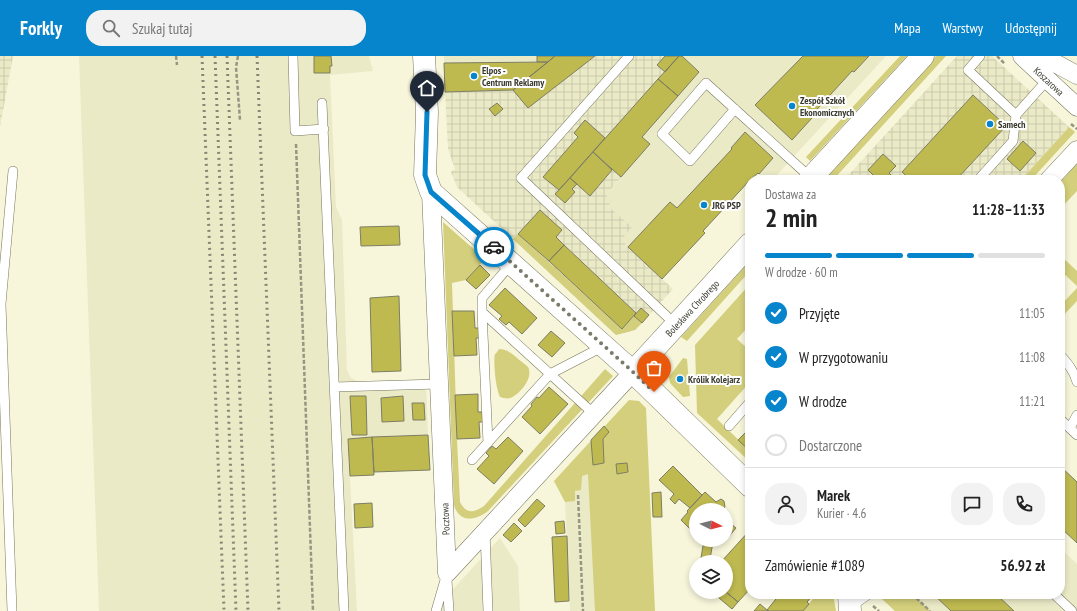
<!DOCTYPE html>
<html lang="pl">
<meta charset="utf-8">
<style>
body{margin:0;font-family:"PT Sans Narrow",sans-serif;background:#f2f2f2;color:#222;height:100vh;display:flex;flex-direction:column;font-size:15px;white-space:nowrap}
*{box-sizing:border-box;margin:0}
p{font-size:13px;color:#767676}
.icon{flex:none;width:22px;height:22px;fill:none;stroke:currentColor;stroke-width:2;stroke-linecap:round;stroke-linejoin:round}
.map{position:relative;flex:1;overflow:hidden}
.drawer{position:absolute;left:745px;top:119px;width:320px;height:424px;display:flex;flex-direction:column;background:#fff;border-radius:16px;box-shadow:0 2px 6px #0003}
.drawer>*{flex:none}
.needle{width:26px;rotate:96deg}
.fabs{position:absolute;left:689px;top:447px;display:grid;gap:8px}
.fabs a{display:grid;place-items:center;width:44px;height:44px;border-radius:50%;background:#fff;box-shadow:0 2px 6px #0003;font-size:20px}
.pin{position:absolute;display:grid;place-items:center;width:34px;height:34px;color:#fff;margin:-41px -17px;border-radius:50% 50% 50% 0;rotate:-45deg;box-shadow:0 0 4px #0007}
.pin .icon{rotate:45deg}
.courier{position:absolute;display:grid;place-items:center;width:40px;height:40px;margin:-20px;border:3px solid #0684cc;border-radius:50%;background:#fff;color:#222;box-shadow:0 1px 5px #0007}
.summary em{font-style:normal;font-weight:700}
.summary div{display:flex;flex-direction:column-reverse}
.summary{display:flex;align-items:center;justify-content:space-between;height:68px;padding:0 20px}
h1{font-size:26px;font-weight:700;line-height:30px}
.bar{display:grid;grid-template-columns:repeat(4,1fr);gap:6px 4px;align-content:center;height:48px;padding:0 20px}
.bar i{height:5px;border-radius:3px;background:#e0e0e0}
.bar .selected{background:#0684cc}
.bar p{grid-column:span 4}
.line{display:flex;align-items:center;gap:10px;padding:0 20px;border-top:1px solid #e0e0e0}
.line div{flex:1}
.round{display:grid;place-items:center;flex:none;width:42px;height:42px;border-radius:16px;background:#f2f2f2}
ol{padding:0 20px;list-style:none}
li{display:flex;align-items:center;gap:12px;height:44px}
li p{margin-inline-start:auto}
li .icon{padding:4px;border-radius:50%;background:#0684cc;color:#fff;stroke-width:4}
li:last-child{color:#767676}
li i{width:22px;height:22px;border:2px solid #e0e0e0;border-radius:50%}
header{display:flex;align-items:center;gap:24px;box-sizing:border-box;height:56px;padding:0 20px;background:#0684cc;color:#fff}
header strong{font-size:19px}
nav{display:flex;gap:22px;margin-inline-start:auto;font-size:14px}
.search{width:280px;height:36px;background:#f2f2f2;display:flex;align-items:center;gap:10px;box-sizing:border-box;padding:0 14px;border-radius:16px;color:#767676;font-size:15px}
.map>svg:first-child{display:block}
.built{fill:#ebeac7}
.industrial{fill:url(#industrial-grid)}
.green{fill:#d3cf7c}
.building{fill:#bfba50;stroke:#7d7d64}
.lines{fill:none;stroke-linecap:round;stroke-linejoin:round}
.lane-casing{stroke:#76765e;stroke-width:10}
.street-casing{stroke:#76765e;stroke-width:19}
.secondary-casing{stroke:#76765e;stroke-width:23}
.path{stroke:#969683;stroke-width:2.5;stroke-dasharray:4 2;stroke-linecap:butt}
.lane{stroke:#fff;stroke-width:9}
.street{stroke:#fff;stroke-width:18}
.secondary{stroke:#fff;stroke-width:22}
.rail{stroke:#878775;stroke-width:3;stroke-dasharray:2 4;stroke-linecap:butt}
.done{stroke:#7c7b6b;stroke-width:4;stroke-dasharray:0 7.2}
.route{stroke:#0684cc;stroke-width:5}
.poi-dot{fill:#0684cc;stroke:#fff;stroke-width:1.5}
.labels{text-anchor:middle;stroke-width:4;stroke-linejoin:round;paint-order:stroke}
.poi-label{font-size:10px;font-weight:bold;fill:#39392e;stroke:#fff;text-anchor:start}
.street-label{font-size:10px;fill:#39392e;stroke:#fff}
</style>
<header>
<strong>Forkly</strong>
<div class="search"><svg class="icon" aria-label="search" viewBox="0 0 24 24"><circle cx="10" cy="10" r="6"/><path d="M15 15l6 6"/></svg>Szukaj tutaj</div>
<nav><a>Mapa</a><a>Warstwy</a><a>Udostępnij</a></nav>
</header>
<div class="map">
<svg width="1077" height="555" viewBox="0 0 1077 555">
<defs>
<pattern id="industrial-grid" width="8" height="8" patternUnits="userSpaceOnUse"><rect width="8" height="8" fill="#ebeac7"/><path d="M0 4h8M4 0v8" fill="none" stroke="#cac9ab"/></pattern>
</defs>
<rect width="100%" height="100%" fill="#f7f6db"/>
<path class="built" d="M79,0H369L373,15L330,19L336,151L342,164L347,314L351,322L359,326L426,323L428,379L348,383L357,555H99Z
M444,0H555L513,34L445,36Z
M679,0H886L776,120L770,123H765L758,117L750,124L703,175L705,177L662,223L621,184L631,171L608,150L606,139L621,121L593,96Z
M591,384L618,555H570L565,446L554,425Z
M500,482L518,510L520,555H433Z
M1060,492L1077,508V555H895L881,542L884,538H1060Z"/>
<path class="industrial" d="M0,0H13L0,71Z
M555,0H679L593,96L621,121L606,139L612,145L608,150L632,171L621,184L673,233L635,274L616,279L457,131L451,116L455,113L448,93L445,36L513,34Z
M957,0H992L1069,71L1021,124H844Z"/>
<path class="green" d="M900,0H907L810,105L806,101Z
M936,0H946L833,124H823Z
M1069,71L1075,76L1031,124H1021Z
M1077,108V135L1060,153V126Z
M443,166L485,203L466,224L452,227L457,383L460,446C466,458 474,457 484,450L605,313L613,320L488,455C475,465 459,467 454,449Z
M518,178L622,273L634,260L642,267L635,274L616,279L513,183Z
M1060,199L1077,215V230L1060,214Z
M750,205V215L687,285L681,281Z
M750,228V269L737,283L750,295V326L717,363L750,395V406L697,357L695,289Z
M1077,232V245L1060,263V250Z
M499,293C506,293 510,296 516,301C519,304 525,308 528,311C534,322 519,339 510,342C507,343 503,342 500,341C496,334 493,307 495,298C496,298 499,293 499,293Z
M683,302L687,303L690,340L683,341L670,327L669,321Z
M629,344L639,345L646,352L655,555H595L588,418L582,420L581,434L575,435V445L565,446L554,425Z
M817,538H833L836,555H803Z
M884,538H912L930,555H895L881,542Z"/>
<path class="building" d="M314,0H331L332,10H330V17H314Z
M537,0H555L548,6H537Z
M555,0H595L528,52L513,34Z
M665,0H679L665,16L657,9Z
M679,0H682L699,16L678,40L658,23Z
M803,0H869L854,16L852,15L810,61L812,62L792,84L755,49Z
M548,6L513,34L445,36L444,7Z
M658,23L678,40L642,81L650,88L621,121L593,96Z
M973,39L1006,70L956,124H911L902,116Z
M497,47L503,53L495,60L489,53Z
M585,64L605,82L559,134L543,121L578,81L574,77Z
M745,76L773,102L759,118L758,117L750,124L703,175L705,177L662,223L628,191L670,146L677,152L732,93L731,92Z
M1023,85L1036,97L1020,115L1007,103Z
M593,96L612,114L590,140L570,122Z
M883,98L896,110L889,117L896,124H878L868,114Z
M570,122L577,128L572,133L575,136L565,147L555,138Z
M540,154L562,174L556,181L564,189L549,205L518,178Z
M399,170L400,189L361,190L360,171Z
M564,189L636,257L622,273L549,205Z
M480,209L490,219L476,233L466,224Z
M505,232L537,262L522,278L509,266L506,269L499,263L502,260L489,249Z
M399,240L401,315L372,316L370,242Z
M641,252L649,259L642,267L634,260Z
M452,255H474L475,272H479L480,282H476L477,299L454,300Z
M551,275L565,287L552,301L538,289Z
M549,331L568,348L540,378L522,361L532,350L531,348L537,341L539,342Z
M478,338V356H483V366H479L480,382L457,383L455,339Z
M350,340H366L367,379H352Z
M403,340L404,365L382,366L381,342Z
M412,347H424L425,364H413Z
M604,370L609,376L603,383L604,407L593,409L591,384Z
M750,372V395L738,384Z
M428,379L430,414L374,416L372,381Z
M372,381L374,419L350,420L348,383Z
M508,381L523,395L494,428L477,413L489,400L486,397L492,390L496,393Z
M627,407L628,416L617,418L616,408Z
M673,410L702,439L690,452L679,443L675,448L670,443L674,438L659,424Z
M1060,410L1077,426V487L1060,471Z
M661,436L662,461H653L652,437Z
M705,436L716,446L721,443L724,445L725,451L722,454L715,452L714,454H696V471L692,475L681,464L688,456L687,455Z
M537,443L545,450L525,471L518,464Z
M372,447L373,471L355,472L354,448Z
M564,465L565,477L556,478L555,466Z
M514,467L522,475L511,486L503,479Z
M730,467L736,472L726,484V472Z
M750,474V533L738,546L726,536V506H721Z
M567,480L569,545L555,546L552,481Z
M704,484L713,486L710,503L701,502Z
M712,536H726L738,546L732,553Z
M780,538H814L807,546L809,548L803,555H769L767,554Z
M933,538H996L1014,555H951Z
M760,548L767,554L769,555H754Z"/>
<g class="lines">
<g class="lane-casing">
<path id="lane" d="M293,0L295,75L324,73
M629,0L521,122L676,269
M980,0L968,14L1016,59L1049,22
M322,47L344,555
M735,53L690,105L662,78L706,27L811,122
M978,124L1013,85L1016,59
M511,208L482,242V256L594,358
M482,256L488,387
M1060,299C1068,307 1074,315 1077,326
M334,331L439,328
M1060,363L1077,379
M729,370L750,346
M1070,372L1077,359
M472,404L550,318L604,290
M485,476L488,555
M447,524L449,555
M1054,538L1072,555
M850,549L856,547L869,538
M12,555L1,248L13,115
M436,555L447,517"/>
</g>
<g class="street-casing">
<path id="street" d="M1022,0L1077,51
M1042,0L1077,19
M1049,124L1077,94
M431,136L447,517
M447,517L633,316"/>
</g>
<g class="secondary-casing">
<path id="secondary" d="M424,0L427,56L425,119L431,136L633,316L750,430
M809,124L923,0
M633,316L750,188
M849,538L850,555"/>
</g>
<path class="path" d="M176,0L177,9
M238,0L236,11L240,64
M997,0L1005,8
M1071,68L1077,73
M296,88L313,555
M578,439L583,555
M912,538L930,555
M873,550L879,555"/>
<use href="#lane" class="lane"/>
<use href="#street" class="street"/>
<use href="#secondary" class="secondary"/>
<path class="rail" d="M202,0L224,555
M215,0L236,555
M227,0L248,555
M257,0L279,555"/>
</g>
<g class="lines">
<path class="done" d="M494,191L633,316L654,336"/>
<path class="route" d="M427,56L425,119L431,136L494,191"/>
</g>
<g class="poi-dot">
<circle cx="474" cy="20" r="4"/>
<circle cx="792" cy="50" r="4"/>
<circle cx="990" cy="68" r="4"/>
<circle cx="704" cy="149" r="4"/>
<circle cx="680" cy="323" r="4"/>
</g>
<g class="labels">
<g class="poi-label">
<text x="482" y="18">Elpos -<tspan x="482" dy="12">Centrum Reklamy</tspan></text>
<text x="800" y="48">Zespół Szkół<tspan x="800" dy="12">Ekonomicznych</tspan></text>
<text x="998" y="72">Samech</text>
<text x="712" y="153">JRG PSP</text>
<text x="688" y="327">Królik Kolejarz</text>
</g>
<g class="street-label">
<text transform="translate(1049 25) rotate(43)" y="4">Koszarowa</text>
<text transform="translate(692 252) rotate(-47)" y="4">Bolesława Chrobrego</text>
<text transform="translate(445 463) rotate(-92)" y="4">Pocztowa</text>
</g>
</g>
</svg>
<div class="fabs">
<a><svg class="needle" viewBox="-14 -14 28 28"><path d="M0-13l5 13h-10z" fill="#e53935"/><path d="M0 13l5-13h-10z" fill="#767676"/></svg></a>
<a><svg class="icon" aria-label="layers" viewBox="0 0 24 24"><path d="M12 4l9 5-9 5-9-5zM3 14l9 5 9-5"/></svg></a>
</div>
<div class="pin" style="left:654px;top:336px;background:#ea580c"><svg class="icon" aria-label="bag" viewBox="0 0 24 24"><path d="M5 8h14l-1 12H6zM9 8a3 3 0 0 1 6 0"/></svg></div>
<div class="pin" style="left:427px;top:56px;background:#1f2937"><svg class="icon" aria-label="home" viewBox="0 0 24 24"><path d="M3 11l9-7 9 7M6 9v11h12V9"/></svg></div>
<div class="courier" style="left:494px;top:191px"><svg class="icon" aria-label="car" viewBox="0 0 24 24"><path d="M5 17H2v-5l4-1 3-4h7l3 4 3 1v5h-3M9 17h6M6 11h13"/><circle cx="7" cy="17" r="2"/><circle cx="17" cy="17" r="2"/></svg></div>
<section class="drawer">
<div class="summary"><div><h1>2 min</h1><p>Dostawa za</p></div><em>11:28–11:33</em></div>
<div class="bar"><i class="selected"></i><i class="selected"></i><i class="selected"></i><i></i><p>W drodze · 60 m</p></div>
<ol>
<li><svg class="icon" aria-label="check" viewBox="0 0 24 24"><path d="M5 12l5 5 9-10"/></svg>Przyjęte<p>11:05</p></li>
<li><svg class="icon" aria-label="check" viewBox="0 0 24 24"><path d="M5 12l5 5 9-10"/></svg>W przygotowaniu<p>11:08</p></li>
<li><svg class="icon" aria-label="check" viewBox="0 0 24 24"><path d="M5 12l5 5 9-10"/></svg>W drodze<p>11:21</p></li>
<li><i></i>Dostarczone</li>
</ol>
<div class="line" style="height:72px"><a class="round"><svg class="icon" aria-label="person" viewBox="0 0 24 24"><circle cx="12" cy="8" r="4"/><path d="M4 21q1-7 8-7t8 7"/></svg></a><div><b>Marek</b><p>Kurier · 4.6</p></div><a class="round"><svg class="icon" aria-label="chat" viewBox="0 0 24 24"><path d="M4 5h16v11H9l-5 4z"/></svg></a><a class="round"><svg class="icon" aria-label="phone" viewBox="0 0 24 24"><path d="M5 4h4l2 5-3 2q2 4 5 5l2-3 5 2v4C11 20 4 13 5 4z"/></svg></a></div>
<div class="line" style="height:52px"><div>Zamówienie #1089</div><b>56.92 zł</b></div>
</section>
</div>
